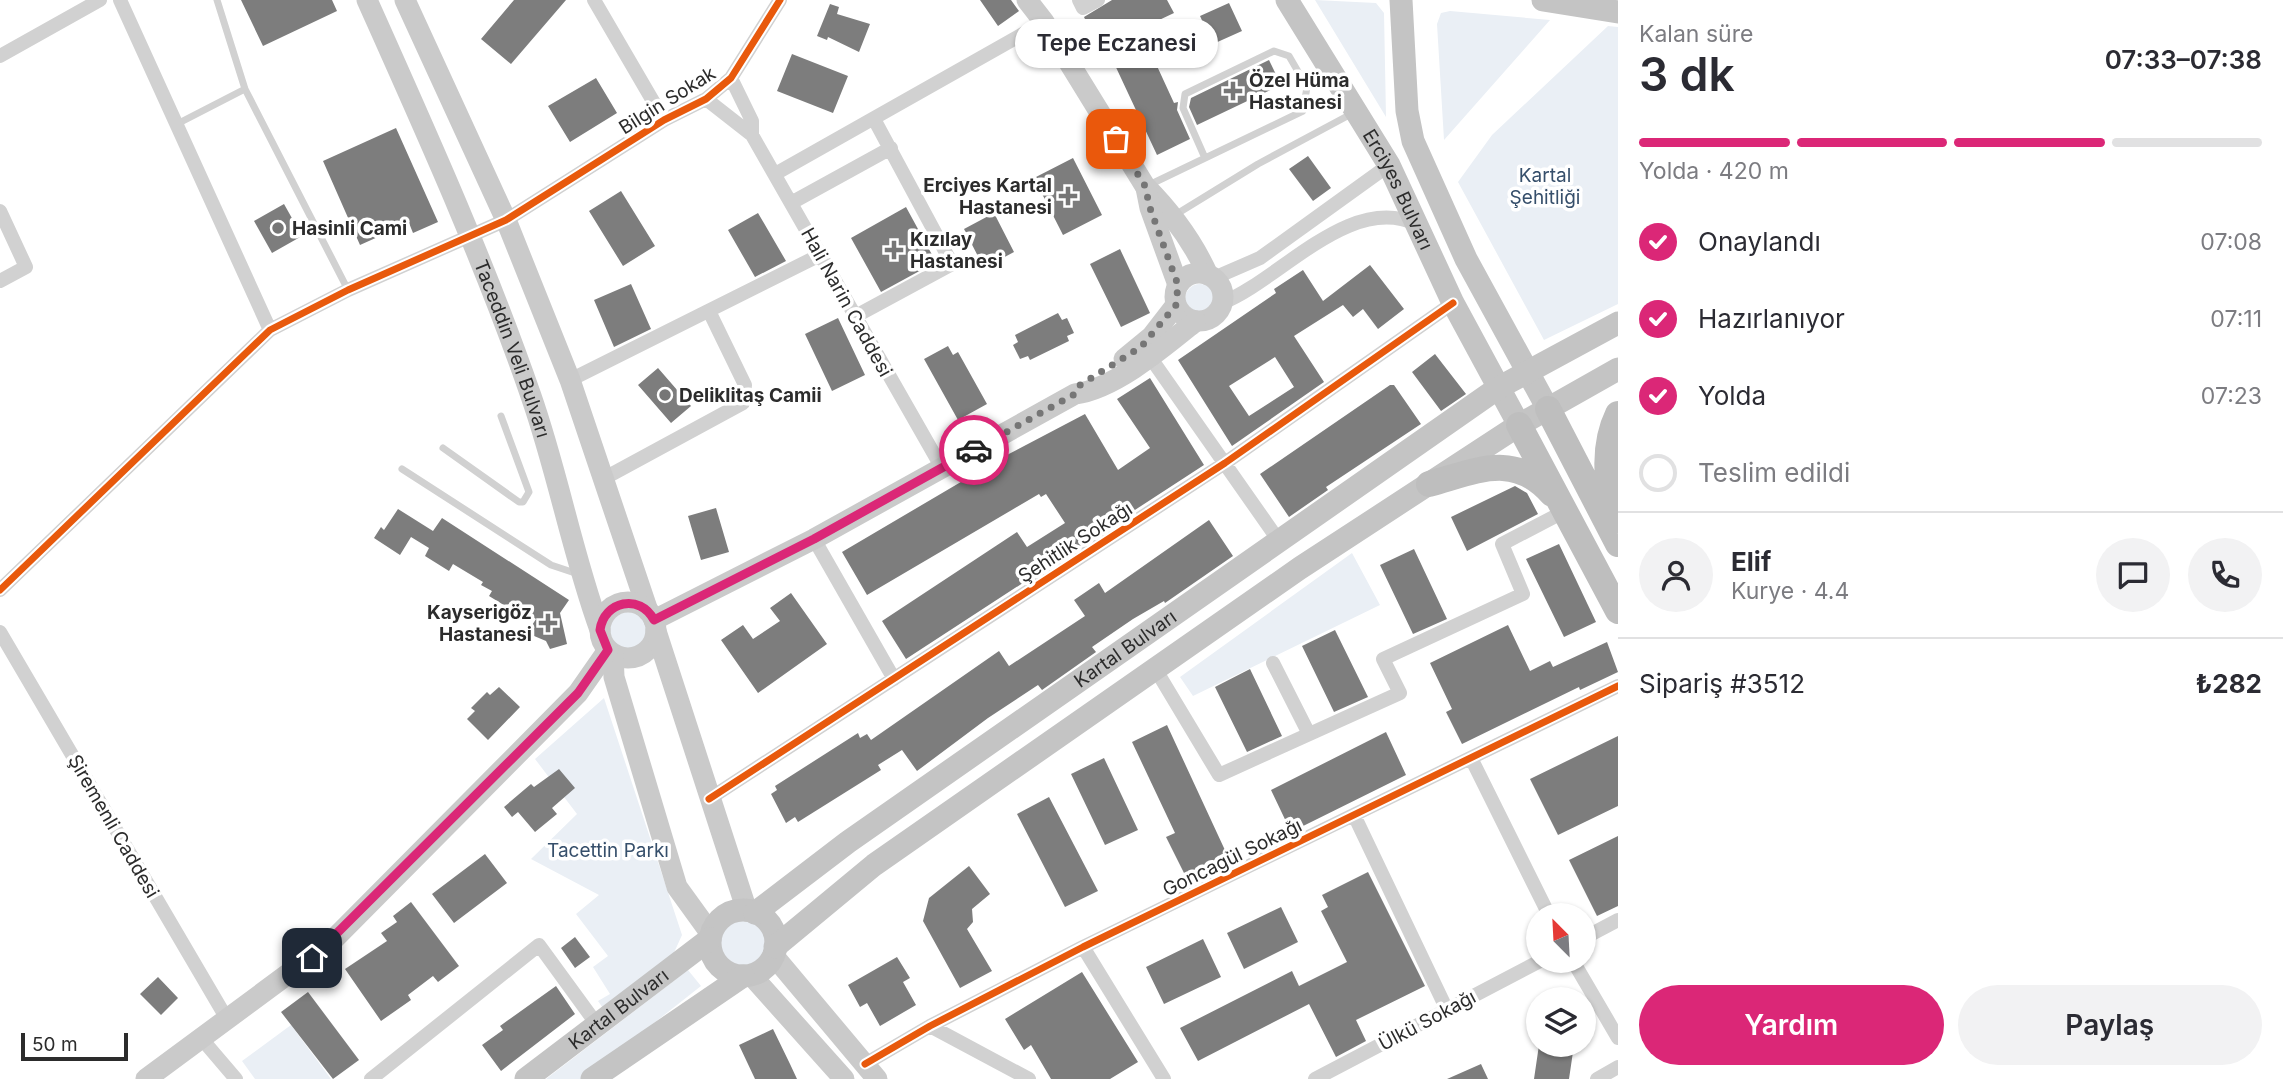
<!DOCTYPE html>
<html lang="tr">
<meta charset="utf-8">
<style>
body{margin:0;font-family:Inter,sans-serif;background:#f2f2f3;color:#2b2b33;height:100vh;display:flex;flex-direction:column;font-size:26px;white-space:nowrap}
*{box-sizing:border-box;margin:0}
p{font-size:23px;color:#7c7c81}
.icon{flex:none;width:38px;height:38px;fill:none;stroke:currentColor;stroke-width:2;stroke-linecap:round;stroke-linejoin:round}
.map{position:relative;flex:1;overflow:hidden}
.sheet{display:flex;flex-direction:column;background:#fff;width:665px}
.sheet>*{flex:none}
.needle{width:46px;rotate:336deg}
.buttons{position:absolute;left:1526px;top:903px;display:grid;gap:14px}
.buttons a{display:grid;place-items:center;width:70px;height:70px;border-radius:50%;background:#fff;box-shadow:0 2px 5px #0004;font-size:35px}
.scale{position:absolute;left:21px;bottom:18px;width:107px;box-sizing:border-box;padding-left:7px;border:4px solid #2c2c2c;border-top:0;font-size:19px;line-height:24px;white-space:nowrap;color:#2c2c2c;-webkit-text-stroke:5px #fff;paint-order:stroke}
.pin{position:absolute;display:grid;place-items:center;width:60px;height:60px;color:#fff;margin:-30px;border-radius:14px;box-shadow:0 4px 10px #0006}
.courier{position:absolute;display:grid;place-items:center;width:70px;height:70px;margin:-35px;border:5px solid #db2777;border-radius:50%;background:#fff;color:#222;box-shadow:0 2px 9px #0007}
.bubble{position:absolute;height:49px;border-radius:24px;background:#fff;box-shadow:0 2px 5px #0004;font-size:23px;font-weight:600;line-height:49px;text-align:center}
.headline em{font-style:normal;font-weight:600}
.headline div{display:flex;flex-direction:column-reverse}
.headline{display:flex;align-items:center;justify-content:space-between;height:119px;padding:0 21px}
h1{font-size:46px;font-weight:600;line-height:52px}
.bar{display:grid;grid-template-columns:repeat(4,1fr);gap:10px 7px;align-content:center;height:84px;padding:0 21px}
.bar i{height:9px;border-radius:5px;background:#e1e1e2}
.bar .active{background:#db2777}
.bar p{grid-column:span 4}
.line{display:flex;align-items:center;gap:18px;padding:0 21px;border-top:2px solid #e1e1e2}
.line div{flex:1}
.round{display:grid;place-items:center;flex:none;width:74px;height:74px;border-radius:37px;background:#f2f2f3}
ol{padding:0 21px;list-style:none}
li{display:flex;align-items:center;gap:21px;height:77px}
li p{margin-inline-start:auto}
li .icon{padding:7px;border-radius:50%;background:#db2777;color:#fff;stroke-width:4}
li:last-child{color:#7c7c81}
li i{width:38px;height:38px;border:4px solid #e1e1e2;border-radius:50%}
.primary-button{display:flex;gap:14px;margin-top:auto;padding:14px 21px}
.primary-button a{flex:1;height:80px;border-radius:42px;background:#db2777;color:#fff;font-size:28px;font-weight:600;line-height:80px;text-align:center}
.primary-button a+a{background:#f2f2f3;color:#2b2b33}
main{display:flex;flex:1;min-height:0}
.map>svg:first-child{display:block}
.green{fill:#eaeff5}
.building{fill:#7d7d7d;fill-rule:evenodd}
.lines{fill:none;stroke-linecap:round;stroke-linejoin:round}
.lane{stroke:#d1d1d1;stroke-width:7}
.street{stroke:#d1d1d1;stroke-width:14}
.secondary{stroke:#cacaca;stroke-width:21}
.primary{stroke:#c4c4c4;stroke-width:23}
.highway{stroke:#bebebe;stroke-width:26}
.cycleway-casing{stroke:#fff;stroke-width:11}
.cycleway{stroke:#e8590c;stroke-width:7}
.done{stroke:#767676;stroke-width:7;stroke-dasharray:0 12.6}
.route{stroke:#db2777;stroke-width:9}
.poi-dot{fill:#767676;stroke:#fff;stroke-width:2.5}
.labels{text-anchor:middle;stroke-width:7;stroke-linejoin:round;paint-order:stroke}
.poi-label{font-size:19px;font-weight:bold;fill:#2c2c2c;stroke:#fff;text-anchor:start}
.street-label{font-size:19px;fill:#2c2c2c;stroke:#fff}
.park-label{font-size:19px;fill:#364f6b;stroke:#fff}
</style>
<main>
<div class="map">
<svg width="1618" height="1079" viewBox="0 0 1618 1079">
<rect width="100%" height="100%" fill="#fff"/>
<path class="green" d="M1315,0L1376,3L1384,13L1386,117Z
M1450,11L1550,20L1444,140L1437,24L1441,13Z
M1608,26L1618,27V304L1544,340L1458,182L1492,135Z
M1185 299a15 15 0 1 1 30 0a15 15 0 1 1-30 0Z
M1352,553L1380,605L1193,696L1180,677Z
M609 630a19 19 0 1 1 38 0a19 19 0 1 1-38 0Z
M604,698L682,935L672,957L607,1014L598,1001L610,994L593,967L608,956L576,914L599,895L531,859L577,814L535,759Z
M720 944a23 23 0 1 1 46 0a23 23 0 1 1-46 0Z
M688,970L701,986L583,1079H546Z
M291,1025L331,1079H255L242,1061Z"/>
<path class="building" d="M241,0H332L337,11L263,46Z
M514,0H566L511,64L481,39Z
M980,0H1011L1019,11L998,26Z
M1112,0H1167L1174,13L1140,29L1174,103L1178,102L1177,110L1190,139L1157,155L1106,46L1099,49L1084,17Z
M1229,3L1242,31L1213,44L1200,16Z
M830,4L839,7L837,14L870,24L859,52L828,37L827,40L817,36Z
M792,54L848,76L833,113L777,91Z
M1269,60L1281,85L1197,125L1189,107L1191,98Z
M596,78L617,113L570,142L548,106Z
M396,128L438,222L413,233L409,223L360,245L323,161Z
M1308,156L1331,188L1313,201L1289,169Z
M1073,158L1102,215L1063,235L1034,178Z
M621,191L655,246L623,266L589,211Z
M284,204L302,236L272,253L254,221Z
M906,207L936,262L881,292L851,238Z
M758,213L786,261L755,277L728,230Z
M994,213L1014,252L984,268L964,229Z
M1120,249L1150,313L1121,327L1090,264Z
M1370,265L1404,309L1378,329L1363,309L1353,317L1343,305L1294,336L1324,382L1232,446L1178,360L1276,293L1274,289L1303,270L1323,301ZM1275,357L1294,387L1249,416L1229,386Z
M631,284L651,329L614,347L594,300Z
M1058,313L1062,320L1067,318L1074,333L1067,336L1069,341L1030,360L1028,356L1020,359L1013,345L1018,342L1015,335Z
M838,318L865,375L832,391L805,334Z
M948,346L953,355L958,352L987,404L958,420L924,359Z
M1435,354L1466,394L1441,411L1412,372Z
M658,368L691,406L671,423L638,385Z
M1150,378L1204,465L906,659L882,621L1017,532L1027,547L1065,523L1046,494L1041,497L1039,494L867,595L842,552L1005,456L1085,414L1118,470L1150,448L1117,399Z
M1390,385H1394L1421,424L1326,487L1328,490L1289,517L1260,474Z
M1515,486L1527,493L1538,514L1467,551L1451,517Z
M716,508L729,552L701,560L688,516Z
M398,509L433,531L442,518L569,600L560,613L567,644L550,649L546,641L527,633L536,619L510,602L507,607L489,596L492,591L481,585L483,582L453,564L449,571L425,556L429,548L411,537L400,555L374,538L381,527L384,530Z
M1209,520L1233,556L1165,603L1164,601L1133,619L1092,647L1096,652L1042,690L1038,685L988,718L917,771L902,750L878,765L881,770L798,822L795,817L786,823L771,794L777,790L775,786L858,733L860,738L867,734L871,740L999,651L1009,666L1085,616L1074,600L1099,583L1105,593Z
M1559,544L1596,622L1564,637L1526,559Z
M1414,549L1447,619L1413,634L1380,565Z
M791,593L827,644L758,693L721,640L743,625L753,639L780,621L770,608Z
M1508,625L1530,671L1550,661L1553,667L1607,642L1618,672L1580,690L1579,687L1462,744L1446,712L1452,709L1430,663Z
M1335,630L1368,697L1334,712L1302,646Z
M1250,669L1282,736L1247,752L1215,687Z
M499,687L520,707L488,740L467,719L475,711L471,708L487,692L490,695Z
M1167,725L1230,861L1188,881L1166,837L1175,833L1132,742Z
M1386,732L1406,775L1291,832L1271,790Z
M1618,736V806L1558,835L1530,779Z
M1104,758L1138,830L1105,845L1071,774Z
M559,769L575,788L552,808L557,814L535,832L518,812L512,817L504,807L531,784L534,787Z
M1049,797L1098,891L1065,907L1017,814Z
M1618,836V906L1597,916L1569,860Z
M485,854L507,883L454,923L432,894Z
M969,866L990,894L972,909L973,922L967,929L992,971L960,988L923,921L929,898Z
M1368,872L1425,986L1356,1020L1366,1041L1336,1057L1309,1004L1198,1061L1180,1028L1292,971L1299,986L1347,962L1321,911L1328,907L1322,895Z
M411,902L459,966L438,982L433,976L408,995L411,1000L381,1021L345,969L387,941L381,933L397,922L393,916Z
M1281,907L1298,942L1244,969L1227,933Z
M575,937L590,957L575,968L561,948Z
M1203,939L1221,977L1164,1004L1146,967Z
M897,957L910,978L903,982L916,1005L880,1026L867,1003L860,1007L848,985Z
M1082,972L1138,1062L1110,1079H1051L1031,1045L1024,1050L1005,1019Z
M158,977L178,998L161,1015L140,994Z
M556,986L575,1014L501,1071L482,1045L503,1030L500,1026Z
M308,992L359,1060L333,1079L281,1012Z
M773,1029L790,1064L797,1079H755L739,1045Z
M1539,1045H1574L1569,1079H1534Z
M1481,1064L1488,1079H1447Z"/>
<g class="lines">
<path class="lane" d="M217,0L245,89L348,290
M177,124L245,89
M1149,185L1303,111L1307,87L1289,56L1274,51L1185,94L1183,108L1205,158
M1175,215L1258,164L1353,113
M443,448L519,502H523L529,492L501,416
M402,469L551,565L578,574"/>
<path class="street" d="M120,0L270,330
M594,0L664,120
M1079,0L1083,8L1098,0
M0,56L100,0
M731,78L752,121V135
M706,99L752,135L942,468
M775,174L1044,22
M791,203L891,148
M0,211L26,267L0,281
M1214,278L1260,258L1389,165
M1222,303C1280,280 1350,193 1416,224
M854,317L952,264L874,119
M1150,357L1279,541
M570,380L820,255
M601,480L743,403L745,385L709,311
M814,539L894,679
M0,590L270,330L348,290L506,220L664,120L706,99L731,78L780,0
M0,632L227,1019
M1273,663L1309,734
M1156,670L1219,775L1400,693L1383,659L1523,594L1502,544L1567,510
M1471,758L1549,915
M709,799L1225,463L1453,303
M1354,815L1447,1010
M1584,938L1618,920
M1083,947L1164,1079
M1573,961L1618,1038
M930,1026L1029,1079
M201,1038L236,1079
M865,1064L930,1026L1083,947L1618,686
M371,1079L539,945L598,1026
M1315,1079L1540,961
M1597,1079L1618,1067"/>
<g class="secondary">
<path id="s1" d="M367,0C426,132 484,260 531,396C558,473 572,553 600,630"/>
<path d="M405,0L506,220L570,380L648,611"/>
<path d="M1027,0L1044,22L1145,186C1170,211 1193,242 1208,275"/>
<path d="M1146,188L1150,208L1178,285"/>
<circle cx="1199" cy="297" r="24"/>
<path d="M1124,359L1152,336L1176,305"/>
<circle cx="628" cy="630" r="28"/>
<path d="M654,620L814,539L1075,394C1115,389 1165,346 1196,321"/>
<path d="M656,631L747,911"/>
<path d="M613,654L614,677L677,887L711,934"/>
<path d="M773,955L877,1079"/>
<path d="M751,975L844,1079"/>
<path d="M146,1079L330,943L578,693L608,650"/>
</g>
<g class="primary">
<path id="s2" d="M1287,0L1389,165L1453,303L1519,425"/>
<path d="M1401,0L1407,111L1413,141L1466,259L1548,409"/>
<path d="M1543,0L1618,12"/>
<circle cx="743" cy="943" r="33"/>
<path id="s3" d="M755,913L848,842L1498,388L1618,323"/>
<path d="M775,947L874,865L1300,568L1519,425L1618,369"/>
<path id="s4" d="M526,1079L710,939"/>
<path d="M592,1079L743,976"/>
</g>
<path class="highway" d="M1548,409L1618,544
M1519,425L1618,611
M1429,484C1477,471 1514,451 1552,494
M1614,521C1608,484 1601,449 1618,414"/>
<g class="cycleway-casing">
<path id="cycleway" d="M0,590L270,330L348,290L506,220L664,120L706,99L731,78L780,0
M709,799L1225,463L1453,303
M865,1064L930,1026L1083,947L1618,686"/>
</g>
<use href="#cycleway" class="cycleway"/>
</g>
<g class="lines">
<path class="done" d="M974,450L1075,394L1080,385L1141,347L1176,305L1178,285L1150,208L1145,186L1116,139"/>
<path class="route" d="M312,958L578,693L608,650L600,630C604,601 640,593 654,620L814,539L974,450"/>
</g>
<g class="poi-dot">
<path d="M1229.5 80.5h7v7h7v7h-7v7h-7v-7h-7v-7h7z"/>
<path d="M1064.5 185.5h7v7h7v7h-7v7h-7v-7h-7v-7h7z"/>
<circle cx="278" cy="228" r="7"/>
<path d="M890.5 239.5h7v7h7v7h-7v7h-7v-7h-7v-7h7z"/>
<circle cx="665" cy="395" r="7"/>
<path d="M544.5 612.5h7v7h7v7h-7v7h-7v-7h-7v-7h7z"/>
</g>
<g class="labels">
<g class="poi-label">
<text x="1249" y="87">Özel Hüma<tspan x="1249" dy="22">Hastanesi</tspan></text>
<text x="1052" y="192" text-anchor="end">Erciyes Kartal<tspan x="1052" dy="22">Hastanesi</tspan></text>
<text x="292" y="235">Hasinli Cami</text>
<text x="910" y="246">Kızılay<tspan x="910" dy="22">Hastanesi</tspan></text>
<text x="679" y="402">Deliklitaş Camii</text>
<text x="532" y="619" text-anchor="end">Kayserigöz<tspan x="532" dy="22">Hastanesi</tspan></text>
</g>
<g class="street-label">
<text transform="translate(667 100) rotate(-32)" y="7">Bilgin Sokak</text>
<text dy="7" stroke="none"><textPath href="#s2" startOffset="220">Erciyes Bulvarı</textPath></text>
<text transform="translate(847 302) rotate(61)" y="7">Hali Narin Caddesi</text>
<text dy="7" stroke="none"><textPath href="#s1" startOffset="378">Taceddin Veli Bulvarı</textPath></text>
<text transform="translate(1075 542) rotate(-33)" y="7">Şehitlik Sokağı</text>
<text dy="7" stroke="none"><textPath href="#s3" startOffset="455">Kartal Bulvarı</textPath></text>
<text transform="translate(114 826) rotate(60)" y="7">Şiremenli Caddesi</text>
<text transform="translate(1232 857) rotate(-26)" y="7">Goncagül Sokağı</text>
<text dy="7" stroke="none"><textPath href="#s4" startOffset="116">Kartal Bulvarı</textPath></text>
<text transform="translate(1427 1020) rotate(-28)" y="7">Ülkü Sokağı</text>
</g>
<g class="park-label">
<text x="1545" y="182">Kartal<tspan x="1545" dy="22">Şehitliği</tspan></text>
<text x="608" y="857">Tacettin Parkı</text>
</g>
</g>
</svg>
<div class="buttons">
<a><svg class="needle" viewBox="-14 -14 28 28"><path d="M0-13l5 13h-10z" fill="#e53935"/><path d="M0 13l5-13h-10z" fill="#7c7c81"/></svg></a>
<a><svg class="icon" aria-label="layers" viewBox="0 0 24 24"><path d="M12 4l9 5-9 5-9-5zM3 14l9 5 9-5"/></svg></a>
</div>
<div class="scale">50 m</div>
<div class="pin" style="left:1116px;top:139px;background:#ea580c"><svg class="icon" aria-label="bag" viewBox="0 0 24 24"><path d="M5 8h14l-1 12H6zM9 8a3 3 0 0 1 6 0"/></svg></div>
<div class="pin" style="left:312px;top:958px;background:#1f2937"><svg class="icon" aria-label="home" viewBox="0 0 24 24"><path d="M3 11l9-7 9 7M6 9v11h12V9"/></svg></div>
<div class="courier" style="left:974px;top:450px"><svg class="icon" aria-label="car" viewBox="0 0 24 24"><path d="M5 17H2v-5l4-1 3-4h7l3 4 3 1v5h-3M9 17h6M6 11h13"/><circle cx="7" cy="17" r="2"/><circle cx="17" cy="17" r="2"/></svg></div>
<div class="bubble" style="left:1015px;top:19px;width:203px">Tepe Eczanesi</div>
</div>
<section class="sheet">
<div class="headline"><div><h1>3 dk</h1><p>Kalan süre</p></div><em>07:33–07:38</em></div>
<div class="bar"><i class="active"></i><i class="active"></i><i class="active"></i><i></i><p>Yolda · 420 m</p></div>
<ol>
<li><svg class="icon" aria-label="check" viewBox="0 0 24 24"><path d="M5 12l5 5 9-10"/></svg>Onaylandı<p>07:08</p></li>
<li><svg class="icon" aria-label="check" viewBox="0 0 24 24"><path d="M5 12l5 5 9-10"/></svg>Hazırlanıyor<p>07:11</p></li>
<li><svg class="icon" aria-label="check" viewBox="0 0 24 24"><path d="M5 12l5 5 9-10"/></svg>Yolda<p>07:23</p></li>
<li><i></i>Teslim edildi</li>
</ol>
<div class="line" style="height:126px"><a class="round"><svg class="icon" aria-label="person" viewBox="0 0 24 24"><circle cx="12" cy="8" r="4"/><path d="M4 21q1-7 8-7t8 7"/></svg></a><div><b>Elif</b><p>Kurye · 4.4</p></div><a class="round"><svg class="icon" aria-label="chat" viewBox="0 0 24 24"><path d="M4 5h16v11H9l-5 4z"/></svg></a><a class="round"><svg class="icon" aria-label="phone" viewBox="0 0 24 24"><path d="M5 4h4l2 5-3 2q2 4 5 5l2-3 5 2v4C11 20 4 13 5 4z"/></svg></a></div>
<div class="line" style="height:91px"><div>Sipariş #3512</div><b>₺282</b></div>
<div class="primary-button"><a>Yardım</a><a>Paylaş</a></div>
</section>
</main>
